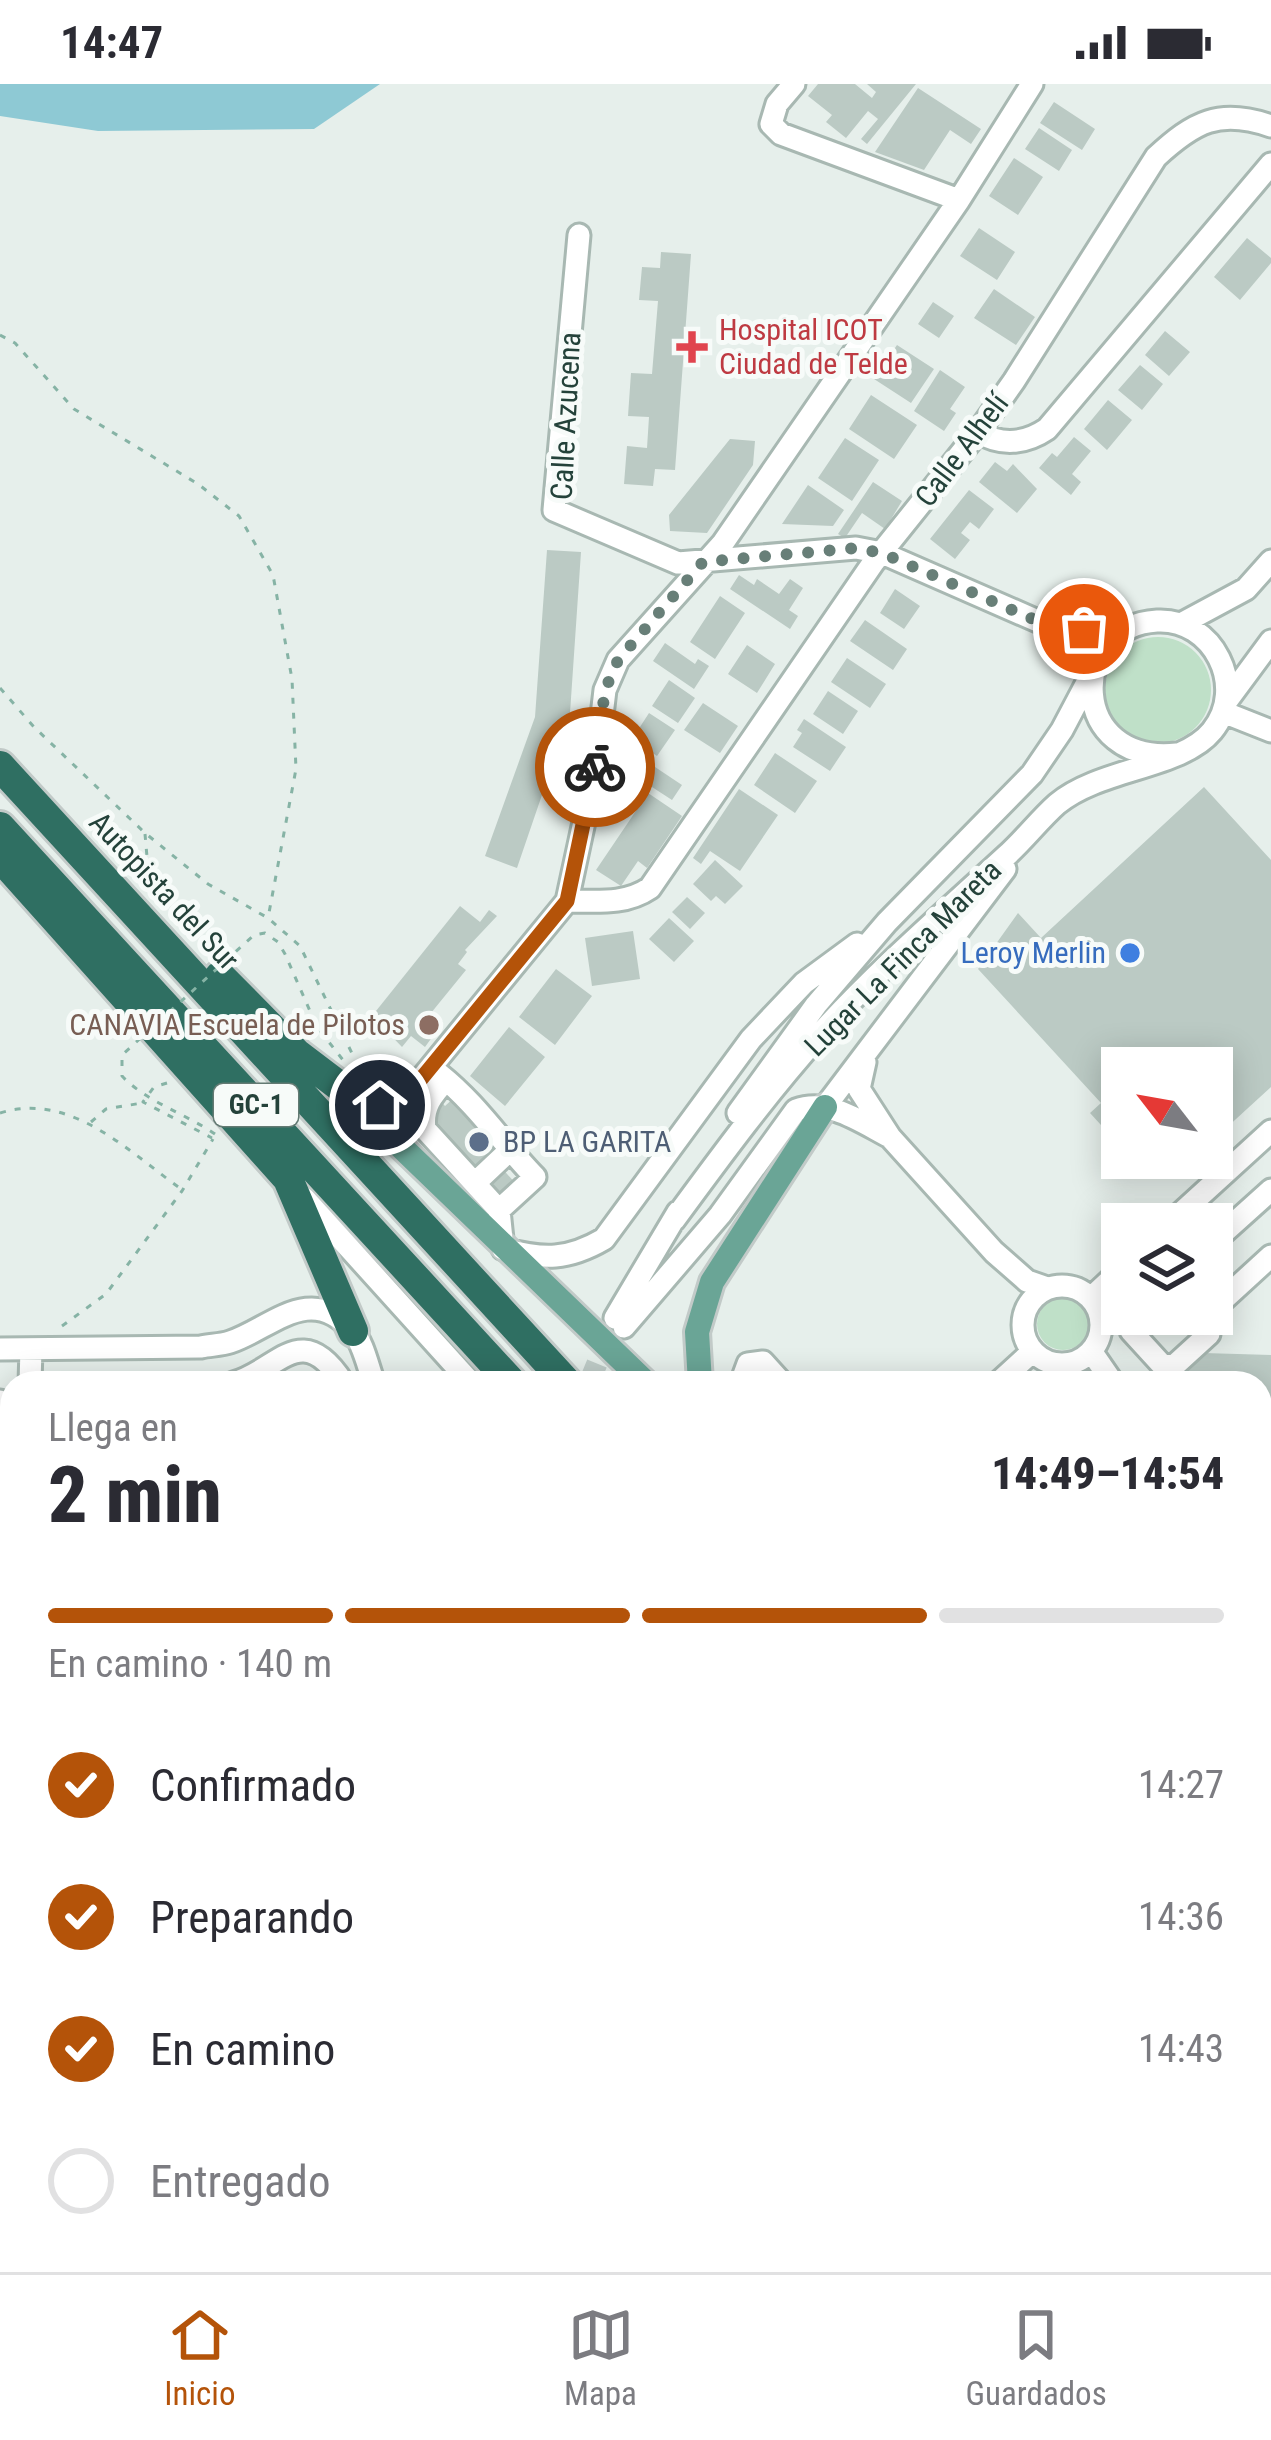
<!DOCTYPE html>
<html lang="es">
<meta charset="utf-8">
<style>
body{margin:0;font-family:"Roboto Condensed",sans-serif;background:#f7f7f7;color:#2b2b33;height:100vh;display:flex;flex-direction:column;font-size:45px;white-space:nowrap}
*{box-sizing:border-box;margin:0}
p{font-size:39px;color:#7c7c81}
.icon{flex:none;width:66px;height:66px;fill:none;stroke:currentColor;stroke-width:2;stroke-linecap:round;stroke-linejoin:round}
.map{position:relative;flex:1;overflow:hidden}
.side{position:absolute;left:0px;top:1287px;width:1272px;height:903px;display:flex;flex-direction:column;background:#fff;border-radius:36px 36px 0 0;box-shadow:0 6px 30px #0003}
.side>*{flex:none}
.needle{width:78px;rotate:301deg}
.buttons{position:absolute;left:1101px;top:963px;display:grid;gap:24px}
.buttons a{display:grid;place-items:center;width:132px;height:132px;border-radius:0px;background:#fff;box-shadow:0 6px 30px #0003;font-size:60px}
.pin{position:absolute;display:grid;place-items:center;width:102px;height:102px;color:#fff;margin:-51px;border:6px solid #fff;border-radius:50%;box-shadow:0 3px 12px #0007}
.courier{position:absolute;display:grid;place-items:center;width:120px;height:120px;margin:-60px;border:9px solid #b45309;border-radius:50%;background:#fff;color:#222;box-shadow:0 3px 15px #0007}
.headline em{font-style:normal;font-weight:800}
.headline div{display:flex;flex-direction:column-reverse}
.headline{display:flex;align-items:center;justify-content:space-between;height:204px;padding:0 48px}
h1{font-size:78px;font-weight:800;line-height:90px}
.bar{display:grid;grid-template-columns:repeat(4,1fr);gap:18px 12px;align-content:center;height:144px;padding:0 48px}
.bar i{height:15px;border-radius:9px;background:#e1e1e2}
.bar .on{background:#b45309}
.bar p{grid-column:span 4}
ol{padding:0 48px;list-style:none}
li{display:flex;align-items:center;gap:36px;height:132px}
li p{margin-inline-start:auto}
li .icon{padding:12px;border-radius:50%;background:#b45309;color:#fff;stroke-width:4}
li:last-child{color:#7c7c81}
li i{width:66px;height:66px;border:6px solid #e1e1e2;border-radius:50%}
.status{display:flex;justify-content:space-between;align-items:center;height:84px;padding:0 60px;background:#fff;direction:ltr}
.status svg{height:33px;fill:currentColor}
.menu{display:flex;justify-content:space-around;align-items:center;height:168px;border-top:3px solid #e1e1e2;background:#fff;font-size:33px;color:#7c7c81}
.menu a{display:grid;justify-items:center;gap:6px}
.menu .on{color:#b45309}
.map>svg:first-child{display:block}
.green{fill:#bfe0c8}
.water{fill:#8ec9d4}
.building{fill:#bbcac4}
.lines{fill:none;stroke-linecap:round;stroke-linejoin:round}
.minor-tunnel{stroke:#bfccc8;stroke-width:21;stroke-dasharray:21 10;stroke-linecap:butt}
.minor-casing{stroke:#a8b8b2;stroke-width:27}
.major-casing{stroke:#c2cac8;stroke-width:30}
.highway-casing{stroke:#c2cac8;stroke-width:36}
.path{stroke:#86b3a5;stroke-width:3;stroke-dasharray:6 9;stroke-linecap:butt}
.minor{stroke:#fff;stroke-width:21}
.major{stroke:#6aa596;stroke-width:24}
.highway{stroke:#2f6f62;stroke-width:30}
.path-bridge{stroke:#86b3a5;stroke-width:3;stroke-dasharray:6 9;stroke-linecap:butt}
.done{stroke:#687f78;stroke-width:12;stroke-dasharray:0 21.6}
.route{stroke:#b45309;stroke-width:15}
.health-dot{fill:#e0444e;stroke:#f7fbf9;stroke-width:4.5}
.shop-dot{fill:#3f7fe0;stroke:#f7fbf9;stroke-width:4.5}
.education-dot{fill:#8d6e63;stroke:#f7fbf9;stroke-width:4.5}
.service-dot{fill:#5c6f8a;stroke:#f7fbf9;stroke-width:4.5}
.labels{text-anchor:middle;stroke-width:10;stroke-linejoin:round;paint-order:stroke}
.shield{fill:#f7fbf9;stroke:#637a73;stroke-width:3}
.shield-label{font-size:27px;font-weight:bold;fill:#24423a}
.health-label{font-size:30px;fill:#be3a42;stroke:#f7fbf9;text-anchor:start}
.street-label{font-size:30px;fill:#24423a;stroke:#f7fbf9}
.shop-label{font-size:30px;fill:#366cbe;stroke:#f7fbf9;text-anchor:end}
.education-label{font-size:30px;fill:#785e54;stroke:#f7fbf9;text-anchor:end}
.service-label{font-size:30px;fill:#4e5e75;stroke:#f7fbf9;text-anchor:start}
</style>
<div class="status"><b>14:47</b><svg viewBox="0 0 49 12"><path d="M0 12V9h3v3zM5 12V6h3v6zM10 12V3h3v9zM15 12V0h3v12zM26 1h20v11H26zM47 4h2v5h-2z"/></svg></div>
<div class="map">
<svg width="1271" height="2188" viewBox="0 0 1271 2188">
<rect width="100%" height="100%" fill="#e6efeb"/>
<path class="green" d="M1105 606a53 53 0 1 1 106 0a53 53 0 1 1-106 0Z
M1037 1240a26 26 0 1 1 52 0a26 26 0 1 1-52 0Z"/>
<path class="water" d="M0,0H380L314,45L98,47L0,32Z"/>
<path class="building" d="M818,0H855L872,14L876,8L867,0H916L867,60L861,55L878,35L868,27L846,54L826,38L832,31L808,12Z
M918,4L981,45L971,60L950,46L924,86L875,68Z
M1054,18L1095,45L1082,66L1040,39Z
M1039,44L1072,66L1059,87L1025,65Z
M1014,74L1043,93L1018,131L989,112Z
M979,144L1015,168L997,196L960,172Z
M1247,154L1271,174V179L1240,216L1214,193Z
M661,168L691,170L675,386L655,385L653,402L624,400L627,362L647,364L649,333L628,332L631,289L652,290L658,217L639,216L642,183L660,184Z
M994,205L1035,233L1016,261L974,234Z
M933,218L954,232L939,254L918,240Z
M1165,247L1190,268L1169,292L1145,271Z
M897,261L934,285L911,319L874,295Z
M1140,281L1163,300L1142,326L1118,306Z
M940,286L965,303L950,325L956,329L944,347L914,327Z
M871,311L917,341L894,375L849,345Z
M1108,316L1132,336L1107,366L1084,345Z
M1074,353L1091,367L1072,390L1081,398L1071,411L1039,384L1052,369L1057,373Z
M845,354L879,376L852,417L818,394Z
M730,355L755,357L753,381L707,449L670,447L669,431Z
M995,378L1007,387L1013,380L1037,405L1017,429L979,398Z
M873,398L902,417L885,445L862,429L845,454L838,450Z
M808,401L844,426L833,442L782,440Z
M969,406L994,425L979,445L970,438L961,449L970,456L955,475L930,455Z
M547,466L581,468L570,629L517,784L485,772L535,633Z
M739,491L754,501L757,495L779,510L790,495L803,504L789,526L798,532L790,545L730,505Z
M895,505L920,522L904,545L880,529Z
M720,512L745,529L715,575L690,558Z
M865,536L907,565L893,586L850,557Z
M665,559L695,580L698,575L709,582L694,605L653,577Z
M747,561L775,580L757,609L728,590Z
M847,574L886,600L870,624L831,598Z
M669,596L695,614L678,639L652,622Z
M828,607L858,627L843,650L813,630Z
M703,619L738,642L720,669L684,646Z
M649,629L675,646L657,672L627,651L633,642L638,646Z
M804,635L846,663L830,687L793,663L802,649L797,646Z
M775,669L817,697L795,729L754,701Z
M643,675L682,701L672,716L632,690Z
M1204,703L1271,776V1003L1212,1057V984H1122V1064L1090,1029L1101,1019L978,885L1018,829L1041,854Z
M739,705L778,731L740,787L710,767L701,780L693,774Z
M648,709L682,732L647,784L638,777L621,802L596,786Z
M715,776L743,802L725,820L716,812L711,817L693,800Z
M687,813L705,829L690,845L672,828Z
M460,822L480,838L489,826L497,832L465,866L467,868L458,880L466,886L431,929L443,938L425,963L411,952L402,963L372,932Z
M669,834L694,857L674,878L649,855Z
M633,847L640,895L592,902L585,854Z
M556,885L592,912L555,961L519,933Z
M509,943L545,973L505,1022L470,992Z
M458,1010L483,1038L470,1049L518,1102L504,1115L422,1026L437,1013L445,1022Z
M1152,1074H1194L1171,1095Z
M1204,1269L1271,1271V1412L1260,1400V1299H1170Z
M12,1434V1716L0,1707V1452Z
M445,2178H670L659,2188H454Z
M816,2178H917L912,2188H811Z
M1053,2178H1172L1168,2188H1075Z"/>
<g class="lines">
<path class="minor-tunnel" d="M589,1299L609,1250"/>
<g class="minor-casing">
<path id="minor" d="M794,0L777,20L771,40L781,50L959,116
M579,151L554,426L678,479L856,464L882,469L1049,542L1120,549
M978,348C1001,362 1025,360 1047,345L1271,80
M1181,540L1246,505L1271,477
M1050,542L1096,581
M1226,618L1271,557
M1223,628L1271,647
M567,817C597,817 625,821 650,804L873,479L978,348L1014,297L1156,73C1194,38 1219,24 1271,42
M865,978L859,1005L890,1053L994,1168L1027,1197L1047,1204
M439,990C478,1021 501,1058 535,1093L499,1126
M446,996C432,1011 422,1023 425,1045L499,1126L503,1165C544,1176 568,1176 604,1155L751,955L804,899L857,860
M825,1023L1005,785
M738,1029L816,921L887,838L1032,690L1062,646L1090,593
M392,1054L397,1029L417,1000L567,817L596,682L605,606L618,576L723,459L959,116L1032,0
M475,1099L509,1067
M304,1114L471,1299
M674,1136C721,1072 768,1008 821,949C878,886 943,830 1006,772C1024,756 1039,736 1057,720C1100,684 1182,684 1212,647C1248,603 1213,534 1157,537C1067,542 1068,682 1177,670
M1169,1140L1271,1047
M1212,1159L1271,1106
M1023 1241a39 39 0 1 1 78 0a39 39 0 1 1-78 0Z
M1091,1214L1122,1185
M1212,1226L1271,1172
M1129,1230L1131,1247L1163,1282L1175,1281L1209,1250
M615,1234L678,1128
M624,1243L720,1131L796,1026C828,1014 861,1038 890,1053
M0,1265L201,1263C210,1261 221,1261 230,1258C270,1245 310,1198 352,1246C363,1258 368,1283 374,1299
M1091,1267L1113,1299
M30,1299L31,1265
M233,1299C277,1288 301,1233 343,1299
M741,1299L748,1280L763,1278L782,1299
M998,1299L1033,1267
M0,1317L9,1323
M0,1410L12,1393
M1260,1460L1271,1472
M1260,1522L1271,1512
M1260,1578L1271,1568
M1260,1639L1271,1629
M1260,1720L1271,1710
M1260,1775L1271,1765
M1260,1792L1271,1804
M0,1836L12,1838
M0,1872H12
M1260,1879L1271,1891
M1260,1923L1271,1935
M345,2178L354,2188
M368,2178L377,2188
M416,2178L425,2188
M789,2178V2188
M51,2188L74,2178
M708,2188L729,2182"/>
</g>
<g class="major-casing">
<path id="major" d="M392,1054L646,1299
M700,1299L697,1248L712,1198L825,1023
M1260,1957L1271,1969
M1260,2169L1271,2183"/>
</g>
<g class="highway-casing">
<path id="highway" d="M0,682L567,1299
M0,743L512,1299
M0,773L288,1095L353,1247
M220,892L297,970L355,1014L392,1054
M1260,2053L1271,2065
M1260,2110L1271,2122"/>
</g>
<path class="path" d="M0,251L15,259L74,325L198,400L239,432L273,491L292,595L296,685L268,834
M0,604L34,643L145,749L208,800L268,834L300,862L361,988
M145,750L150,807
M167,999L154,1003L143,1018L212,1054
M0,1029C70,1007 128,1067 181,1105
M91,1038L106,1025L142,1019
M62,1242L106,1210L182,1107L213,1055
M1260,1429L1271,1441"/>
<use href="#minor" class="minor"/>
<use href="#major" class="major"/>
<use href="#highway" class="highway"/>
<path class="path-bridge" d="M215,1050C186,1030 145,1017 122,992V971L254,851L265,849L278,858L285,870L317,943L358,995"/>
</g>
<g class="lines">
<path class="done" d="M595,683L605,606L618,576L703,478L856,464L882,469L1049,542L1084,545"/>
<path class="route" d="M380,1021L417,1000L567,817L595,683"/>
</g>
<path class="health-dot" d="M686 245h12v12h12v12h-12v12h-12v-12h-12v-12h12z"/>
<circle class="shop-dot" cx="1130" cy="869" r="12"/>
<circle class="education-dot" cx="429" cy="941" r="12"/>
<circle class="service-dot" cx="479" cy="1058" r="12"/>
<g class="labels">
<rect class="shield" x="214" y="1000" width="84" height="42" rx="9"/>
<g class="shield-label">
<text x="256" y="1030">GC-1</text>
</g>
<g class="health-label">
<text x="719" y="256">Hospital ICOT<tspan x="719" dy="34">Ciudad de Telde</tspan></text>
</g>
<g class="street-label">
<text transform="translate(566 332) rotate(-87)" y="10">Calle Azucena</text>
<text transform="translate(962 366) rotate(-53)" y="10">Calle Alhelí</text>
<text transform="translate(164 807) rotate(47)" y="10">Autopista del Sur</text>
<text transform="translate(903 874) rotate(-45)" y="10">Lugar La Finca Mareta</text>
</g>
<g class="shop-label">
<text x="1106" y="879">Leroy Merlin</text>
</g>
<g class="education-label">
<text x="405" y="951">CANAVIA Escuela de Pilotos</text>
</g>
<g class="service-label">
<text x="503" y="1068">BP LA GARITA</text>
</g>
</g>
</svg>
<div class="buttons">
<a><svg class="needle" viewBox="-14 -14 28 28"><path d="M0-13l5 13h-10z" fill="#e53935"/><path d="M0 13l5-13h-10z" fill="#7c7c81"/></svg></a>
<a><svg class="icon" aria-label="layers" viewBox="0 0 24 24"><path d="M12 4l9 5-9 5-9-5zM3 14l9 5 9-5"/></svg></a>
</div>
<div class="pin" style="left:1084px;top:545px;background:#ea580c"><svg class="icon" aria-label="bag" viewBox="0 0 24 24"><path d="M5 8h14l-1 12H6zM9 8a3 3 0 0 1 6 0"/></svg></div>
<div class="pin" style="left:380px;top:1021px;background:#1f2937"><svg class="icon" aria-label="home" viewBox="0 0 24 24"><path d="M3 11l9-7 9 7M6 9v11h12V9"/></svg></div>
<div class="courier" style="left:595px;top:683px"><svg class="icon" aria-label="bike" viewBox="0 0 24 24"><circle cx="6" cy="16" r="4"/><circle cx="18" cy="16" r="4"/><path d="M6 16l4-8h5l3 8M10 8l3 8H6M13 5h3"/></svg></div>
<section class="side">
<div class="headline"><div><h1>2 min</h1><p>Llega en</p></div><em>14:49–14:54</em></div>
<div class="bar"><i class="on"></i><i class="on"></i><i class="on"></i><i></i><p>En camino · 140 m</p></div>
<ol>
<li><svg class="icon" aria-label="check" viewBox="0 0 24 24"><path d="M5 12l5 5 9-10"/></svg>Confirmado<p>14:27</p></li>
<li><svg class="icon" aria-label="check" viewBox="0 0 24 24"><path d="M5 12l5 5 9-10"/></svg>Preparando<p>14:36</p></li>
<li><svg class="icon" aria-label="check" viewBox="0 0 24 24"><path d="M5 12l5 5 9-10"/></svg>En camino<p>14:43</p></li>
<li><i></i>Entregado</li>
</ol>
</section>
</div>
<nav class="menu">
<a class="on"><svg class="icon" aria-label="home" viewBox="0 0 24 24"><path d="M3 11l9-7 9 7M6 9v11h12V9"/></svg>Inicio</a>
<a><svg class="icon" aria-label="map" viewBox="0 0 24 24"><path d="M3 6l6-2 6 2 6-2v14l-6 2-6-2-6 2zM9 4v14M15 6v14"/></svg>Mapa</a>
<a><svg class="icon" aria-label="saved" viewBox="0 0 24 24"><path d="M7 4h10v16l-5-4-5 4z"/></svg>Guardados</a>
</nav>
